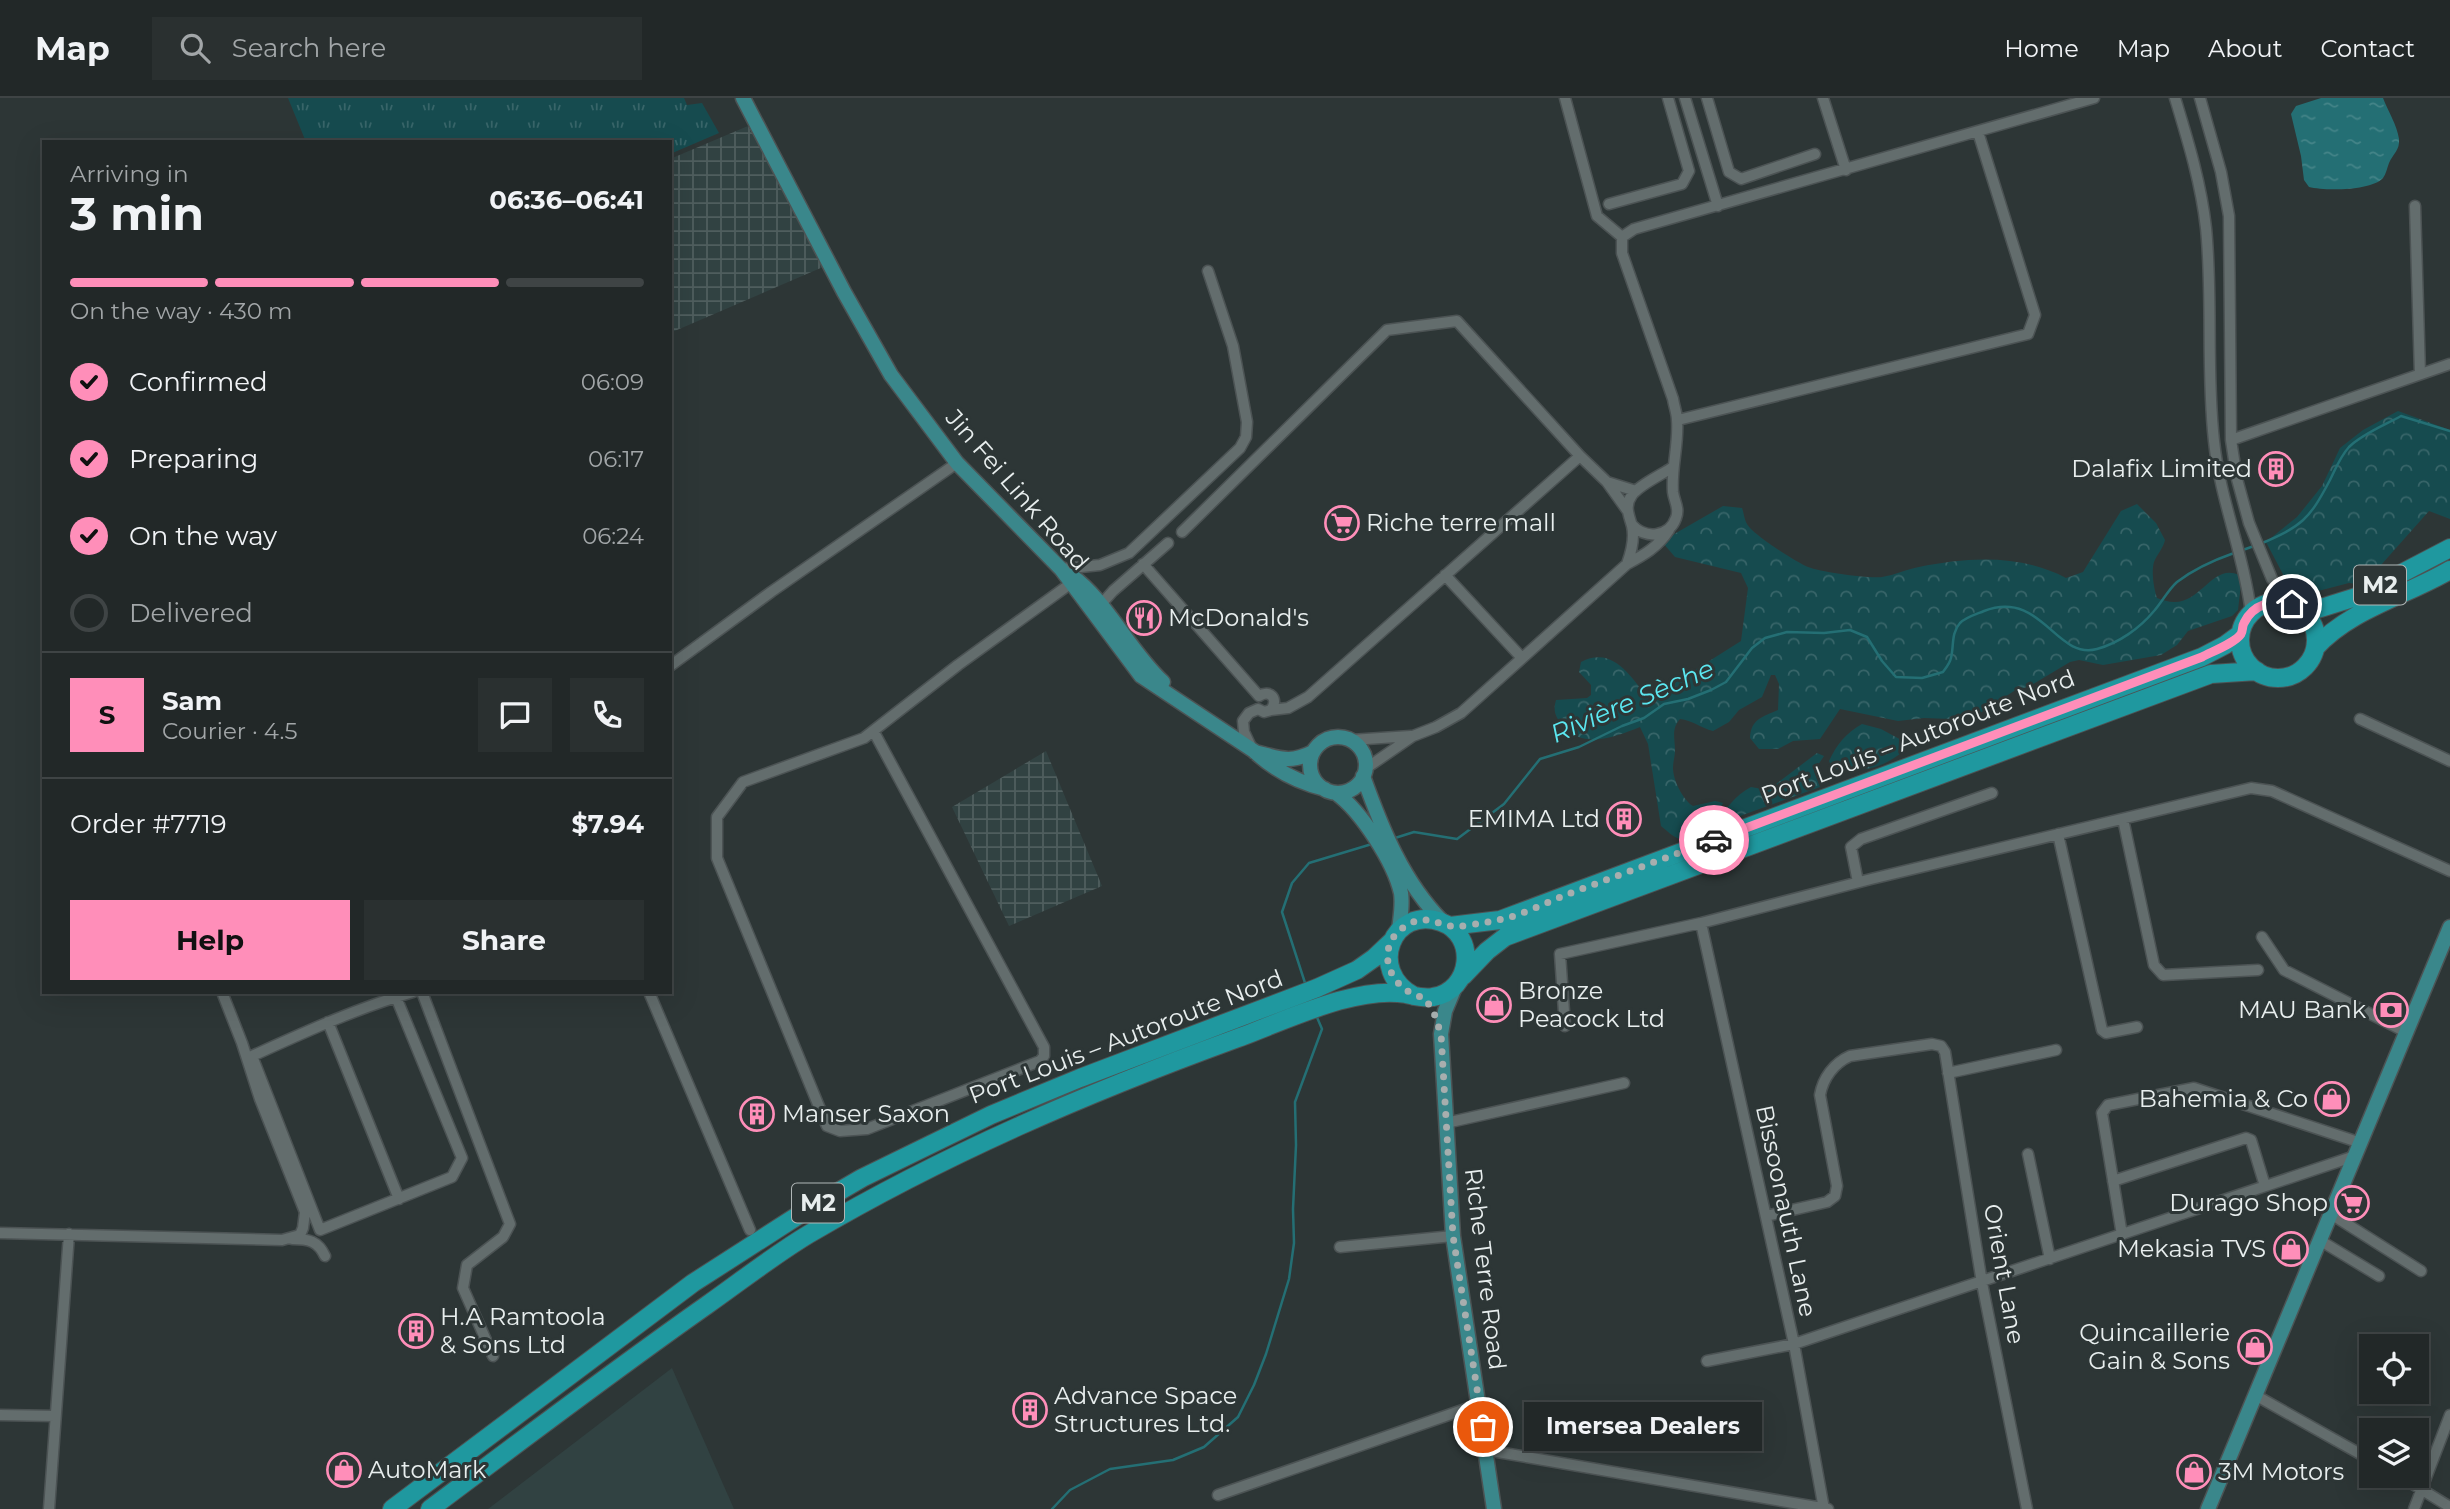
<!DOCTYPE html>
<meta charset="utf-8">
<style>
body{margin:0;font-family:Montserrat,sans-serif;background:#2a3030;color:#f1f3f6;height:100vh;display:flex;flex-direction:column;font-size:26px;white-space:nowrap}
*{box-sizing:border-box;margin:0}
p{font-size:23px;color:#a2a6a8}
.icon{flex:none;width:38px;height:38px;fill:none;stroke:currentColor;stroke-width:2;stroke-linecap:round;stroke-linejoin:round}
.map{position:relative;flex:1;overflow:hidden}
.panel{position:absolute;left:42px;top:42px;width:630px;height:854px;display:flex;flex-direction:column;background:#222828;border-radius:0px;box-shadow:0 7px 28px #0002,0 0 0 2px #3f4445}
.panel>*{flex:none}
.buttons{position:absolute;left:2359px;top:1236px;display:grid;gap:14px}
.buttons a{display:grid;place-items:center;width:70px;height:70px;border-radius:0px;background:#222828;box-shadow:0 7px 28px #0002,0 0 0 2px #3f4445;font-size:35px}
.pin{position:absolute;display:grid;place-items:center;width:60px;height:60px;color:#fff;margin:-30px;border:4px solid #fff;border-radius:50%;box-shadow:0 2px 7px #0007}
.courier{position:absolute;display:grid;place-items:center;width:70px;height:70px;margin:-35px;border:5px solid #ff8eb9;border-radius:50%;background:#fff;color:#222;box-shadow:0 2px 9px #0007}
.bubble{position:absolute;height:49px;border-radius:0px;background:#222828;box-shadow:0 7px 28px #0002,0 0 0 2px #3f4445;font-size:23px;font-weight:700;line-height:49px;text-align:center}
.overview em{font-style:normal;font-weight:700}
.overview div{display:flex;flex-direction:column-reverse}
.overview{display:flex;align-items:center;justify-content:space-between;height:119px;padding:0 28px}
h1{font-size:46px;font-weight:700;line-height:52px}
.bar{display:grid;grid-template-columns:repeat(4,1fr);gap:10px 7px;align-content:center;height:84px;padding:0 28px}
.bar i{height:9px;border-radius:5px;background:#3f4445}
.bar .on{background:#ff8eb9}
.bar p{grid-column:span 4}
.line{display:flex;align-items:center;gap:18px;padding:0 28px;border-top:2px solid #3f4445}
.line div{flex:1}
.round{display:grid;place-items:center;flex:none;width:74px;height:74px;border-radius:0px;background:#2a3030}
ol{padding:0 28px;list-style:none}
li{display:flex;align-items:center;gap:21px;height:77px}
li p{margin-inline-start:auto}
li .icon{padding:7px;border-radius:50%;background:#ff8eb9;color:#111;stroke-width:4}
li:last-child{color:#a2a6a8}
li i{width:38px;height:38px;border:4px solid #3f4445;border-radius:50%}
.cta{display:flex;gap:14px;margin-top:auto;padding:14px 28px}
.cta a{flex:1;height:80px;border-radius:0px;background:#ff8eb9;color:#111;font-size:28px;font-weight:700;line-height:80px;text-align:center}
.cta a+a{background:#2a3030;color:#f1f3f6}
header{display:flex;align-items:center;gap:42px;box-sizing:border-box;height:98px;padding:0 35px;background:#222828;border-bottom:2px solid #3f4445}
header strong{font-size:33px}
nav{display:flex;gap:38px;margin-inline-start:auto;font-size:24px}
.search{width:490px;height:63px;background:#2a3030;display:flex;align-items:center;gap:18px;box-sizing:border-box;padding:0 24px;border-radius:0px;color:#a2a6a8;font-size:26px}
.map>svg:first-child{display:block}
.built{fill:#314242}
.industrial{fill:url(#industrial-grid)}
.grass{fill:url(#grass-tufts)}
.forest{fill:url(#forest-crowns)}
.water{fill:url(#water-ripples)}
.lines{fill:none;stroke-linecap:round;stroke-linejoin:round}
.stream{stroke:#246f74;stroke-width:2.5}
.minor-casing{stroke:#4c5354;stroke-width:13}
.major-casing{stroke:#4c5354;stroke-width:17}
.highway-casing{stroke:#4c5354;stroke-width:20}
.minor{stroke:#636d6d;stroke-width:10}
.major{stroke:#3a878b;stroke-width:14}
.highway{stroke:#1f989f;stroke-width:18}
.done{stroke:#a7aeae;stroke-width:7;stroke-dasharray:0 12.6}
.route{stroke:#ff8eb9;stroke-width:9}
.labels{text-anchor:middle;stroke-width:6;stroke-linejoin:round;paint-order:stroke}
.shield{fill:#2d3636;stroke:#b0b7b7;stroke-width:2}
.shield-label{font-size:23px;font-weight:bold;fill:#e8eeee}
.poi-label{font-size:24px;fill:#e8eeee;stroke:#2d3636;text-anchor:start}
.street-label{font-size:24px;fill:#e8eeee;stroke:#2d3636}
.water-label{font-size:26px;font-style:italic;fill:#5be7f0;stroke:#2d3636}
</style>
<header>
<strong>Map</strong>
<div class="search"><svg class="icon" aria-label="search" viewBox="0 0 24 24"><circle cx="10" cy="10" r="6"/><path d="M15 15l6 6"/></svg>Search here</div>
<nav><a>Home</a><a>Map</a><a>About</a><a>Contact</a></nav>
</header>
<div class="map">
<svg width="2450" height="1411" viewBox="0 0 2450 1411">
<defs>
<pattern id="industrial-grid" width="8" height="8" patternUnits="userSpaceOnUse" patternTransform="scale(1.75)"><rect width="8" height="8" fill="#314242"/><path d="M0 4h8M4 0v8" fill="none" stroke="#4f5e5e"/></pattern>
<pattern id="grass-tufts" width="24" height="20" patternUnits="userSpaceOnUse" patternTransform="scale(1.75)"><rect width="24" height="20" fill="#164b4f"/><path d="M3 7l-1-3M5 7V3M7 7l1-3M15 17l-1-3M17 17v-4M19 17l1-3" fill="none" stroke="#386569"/></pattern>
<pattern id="forest-crowns" width="20" height="18" patternUnits="userSpaceOnUse" patternTransform="scale(1.75)"><rect width="20" height="18" fill="#164b4f"/><path d="M2 6a3 3 0 1 1 6 0M12 15a3 3 0 1 1 6 0" fill="none" stroke="#386569"/></pattern>
<pattern id="water-ripples" width="26" height="14" patternUnits="userSpaceOnUse" patternTransform="scale(1.75)"><rect width="26" height="14" fill="#246f74"/><path d="M2 4q2-2 4 0t4 0M15 11q2-2 4 0t4 0" fill="none" stroke="#448488"/></pattern>
</defs>
<rect width="100%" height="100%" fill="#2d3636"/>
<path class="built" d="M672,1270L734,1411H488Z"/>
<path class="industrial" d="M748,28L830,166L670,235V61Z
M1046,653L1102,788L1009,828L952,709Z"/>
<path class="grass" d="M288,0H684L687,7L702,5L719,35L670,56V44H306Z"/>
<path class="forest" d="M2398,313L2450,332V421L2429,413L2381,467L2357,486L2349,485L2295,499L2266,444L2297,419L2322,388L2340,350L2363,332Z
M2137,406L2156,425L2165,442C2163,451 2157,456 2154,464C2151,474 2154,491 2157,500C2162,502 2169,504 2174,504C2201,505 2213,465 2239,477L2241,486L2238,512L2232,518L2188,533L2177,547L2161,557L2103,567L2079,562L2070,564L2030,588L2014,593L1977,617L1951,621L1924,620L1898,623L1840,611L1820,641L1793,643L1778,651H1759L1750,640C1751,621 1762,619 1778,612L1779,586L1775,577H1771L1762,599L1739,612L1729,624L1713,633C1701,630 1692,622 1680,621C1671,631 1675,640 1675,653C1675,658 1673,664 1673,670C1673,682 1683,702 1693,708L1715,703L1723,705C1716,721 1701,743 1680,741C1674,740 1666,732 1661,728L1648,646L1640,629C1615,639 1583,652 1562,627C1555,618 1553,613 1556,602L1587,600L1591,597V587L1579,574L1581,564C1614,547 1631,580 1649,601L1741,543L1748,490L1741,475L1675,459L1663,445L1676,435L1723,408L1742,410C1744,415 1744,421 1747,426C1752,436 1796,464 1808,469C1820,474 1870,481 1882,479C1895,477 1907,471 1919,469C1969,459 2020,456 2066,480L2083,474L2121,413Z
M1862,626L1881,631L1905,644V652C1880,672 1863,674 1832,670L1829,663C1837,646 1846,635 1862,626Z
M1817,655L1824,658L1814,673L1820,689L1718,726C1724,711 1736,697 1751,689L1768,692Z"/>
<path class="water" d="M2321,0H2383C2388,13 2397,27 2399,41C2400,52 2393,56 2389,65C2387,70 2386,76 2383,80C2371,93 2325,93 2309,89L2304,82L2301,58L2291,16L2296,8Z"/>
<g class="lines">
<path class="stream" d="M2260,446C2302,428 2309,422 2330,382C2336,370 2340,359 2349,349C2362,336 2385,327 2401,318L2450,333
M2240,453L2254,448
M1395,740L1414,734L1457,741L1504,706L1540,661L1579,649L1622,628L1644,620L1664,606L1688,601L1711,592L1726,584L1752,550L1765,540L1787,534L1824,535L1850,532L1867,539L1882,563L1896,579L1922,580L1943,574C1946,570 1950,565 1951,560C1954,548 1951,535 1960,525C1966,519 1977,516 1984,513C2042,491 2055,562 2097,551C2119,545 2140,530 2154,513C2162,504 2168,492 2177,484C2194,471 2214,462 2234,455
M1306,888L1282,814L1292,785L1309,765L1372,746
M1052,1411L1070,1392L1110,1371L1173,1362L1204,1349L1238,1319L1254,1287L1266,1256L1289,1181L1294,1145L1293,1111L1296,1047L1295,1004L1322,931L1316,917"/>
<g class="minor-casing">
<path id="minor" d="M1565,0L1597,118L1622,139V155L1673,301C1674,308 1677,315 1677,322C1679,346 1671,370 1673,394C1674,403 1680,410 1676,420C1669,440 1645,441 1632,427
M1685,0L1718,108
M1707,0L1729,74L1741,81L1815,56
M1823,0L1846,72
M2175,0C2188,43 2201,85 2206,130C2213,201 2206,272 2214,343C2220,402 2244,456 2251,515
M2200,0L2221,74L2229,118L2231,342L2237,381L2249,425L2272,481L2292,506
M1609,106L1682,86L1689,73L1668,0
M2415,108L2420,276
M1622,139L1634,131L2094,0
M1678,322L2028,236L2035,217L1978,34
M2231,342L2450,266
M1607,384L1636,393
M1182,434L1387,232L1457,223L1580,358
M1143,466L1259,598
M1627,466C1631,455 1635,441 1632,428C1629,417 1624,408 1632,397C1639,387 1663,376 1673,369
M1061,471L1100,467L1129,455L1240,350L1246,339L1247,324L1233,248L1208,173
M1445,477L1522,560
M1096,512L1113,493L1168,445
M670,568L771,494L957,365
M1271,612L1288,610L1308,599L1580,358L1607,384L1627,412
M2360,621L2450,663
M874,634L1044,949V958L1040,963L867,1031L840,1033L827,1028L717,760V719L743,684L864,640L958,567L1070,486
M1351,642L1411,638
M1252,651L1244,634L1243,623L1249,615L1258,611L1264,614L1271,612C1279,601 1270,591 1259,598
M1365,671L1413,638L1436,629L1461,615L1627,466C1644,457 1658,449 1669,432
M2123,721L2154,867L2163,877L2258,872
M2058,736L2102,932L2106,935L2137,929
M1858,784L1851,749L1861,741L1992,695
M1701,825L1794,1246L1824,1411
M2262,839L2284,872L2406,934
M422,894L510,1126L503,1139L467,1167L463,1190L493,1258
M649,894L750,1132
M396,899L462,1060L452,1079L320,1132L252,958C305,934 357,910 413,894
M328,924L399,1101
M1565,928L1560,856L1701,825L1871,781L2251,690L2272,693L2450,773
M1948,975L2056,952
M1446,1025L1624,985
M2028,1056L2050,1161
M2113,1083L2246,1040L2251,1042L2265,1088
M2331,1116L2421,1173
M1766,1118L1827,1104L1835,1098L1837,1088L1820,997C1823,980 1834,965 1850,958L1932,946L1941,948L1945,954L1982,1185L2027,1411
M0,1135L282,1142L300,1137L303,1130L305,1114L260,1001L242,945L222,894
M2122,1137L2102,1015L2108,1007L2194,990L2358,1044
M292,1141C309,1141 318,1143 325,1158
M2321,1143L2379,1178
M1340,1149L1453,1138
M1707,1263L1794,1246L2352,1059
M2255,1297L2371,1362
M0,1317L55,1318
M1486,1352L1828,1411
M2398,1377L2450,1409
M1218,1397L1480,1306
M49,1411L69,1136
M2414,1411L2450,1317"/>
</g>
<g class="major-casing">
<path id="major" d="M743,0L844,194L891,277L957,365L1061,471L1141,578L1254,653C1275,673 1297,684 1325,691
M1072,478C1105,501 1131,555 1163,584
M1310 667a28 28 0 1 1 56 0a28 28 0 1 1-56 0Z
M1255,654C1280,660 1289,666 1313,654
M1363,678C1382,731 1403,784 1443,824
M1336,695C1361,713 1394,764 1401,795C1403,808 1400,821 1399,833
M1455,889L1445,913L1441,936L1453,1138L1494,1411
M2208,1411C2289,1217 2369,1023 2450,829"/>
</g>
<g class="highway-casing">
<path id="highway" d="M2240 542a38 38 0 1 1 76 0a38 38 0 1 1-76 0Z
M2305,515L2356,499L2450,450
M2315,550C2350,511 2406,498 2450,472
M1450,828L1500,822L2202,559L2225,547L2240,536
M1463,878L1487,853L1505,839L2211,576L2257,573
M392,1411L693,1185L802,1115L862,1080L991,1017L1080,980L1317,890L1357,872L1374,860L1392,843
M430,1411C522,1342 613,1273 707,1207C741,1183 774,1157 809,1136C945,1056 1087,995 1235,941C1283,924 1356,887 1406,896C1415,898 1424,901 1433,899C1472,893 1478,837 1441,824C1393,807 1366,872 1414,898"/>
</g>
<use href="#minor" class="minor"/>
<use href="#major" class="major"/>
<use href="#highway" class="highway"/>
</g>
<g class="lines">
<path class="done" d="M1483,1329L1453,1138L1441,936L1434,915L1425,900C1388,893 1371,846 1409,826C1426,817 1434,825 1450,828C1459,830 1487,824 1498,822C1521,818 1545,805 1568,796C1617,778 1665,760 1714,742"/>
<path class="route" d="M1714,742L2202,559C2211,554 2235,545 2241,536C2243,533 2242,528 2244,525C2253,506 2273,501 2292,506"/>
</g>
<defs>
<g id="building-ring" transform="scale(1.75)"><circle r="9.5" fill="#2d3636" stroke="#ff8eb9" stroke-width="1.5"/><path d="M-4-6H4V6H1V3H-1V6H-4ZM-2.5-4.3h1.7v1.8h-1.7ZM.8-4.3h1.7v1.8H.8ZM-2.5-1h1.7V.8h-1.7ZM.8-1h1.7V.8H.8Z" fill="#ff8eb9"/></g>
<g id="supermarket-ring" transform="scale(1.75)"><circle r="9.5" fill="#2d3636" stroke="#ff8eb9" stroke-width="1.5"/><path d="M-6-5.5h2.5l.6 2H6L4.5 2H-2.5L-4.4-4H-6ZM-1.5 3.2a1.3 1.3 0 1 0 .1 0ZM3 3.2a1.3 1.3 0 1 0 .1 0Z" fill="#ff8eb9"/></g>
<g id="restaurant-ring" transform="scale(1.75)"><circle r="9.5" fill="#2d3636" stroke="#ff8eb9" stroke-width="1.5"/><path d="M-5-6h1v4h1v-4h1v4h1v-4h1v5L-1.5 .5V6h-2V.5L-5-1ZM5-6V6H3V1.5H1.5Q1.5-4 5-6Z" fill="#ff8eb9"/></g>
<g id="shop-ring" transform="scale(1.75)"><circle r="9.5" fill="#2d3636" stroke="#ff8eb9" stroke-width="1.5"/><path d="M-5-2.5h2.3a2.7 3.5 0 0 1 5.4 0H5L5.5 6h-11ZM-1.5-2.5h3a1.5 2.3 0 0 0-3 0Z" fill="#ff8eb9"/></g>
<g id="bank-ring" transform="scale(1.75)"><circle r="9.5" fill="#2d3636" stroke="#ff8eb9" stroke-width="1.5"/><path d="M-6-4H6V4H-6ZM0-2.3a2.3 2.3 0 1 0 0 4.6a2.3 2.3 0 1 0 0-4.6Z" fill="#ff8eb9"/></g>
</defs>
<g fill-rule="evenodd">
<use href="#building-ring" x="2276" y="371"/>
<use href="#supermarket-ring" x="1342" y="425"/>
<use href="#restaurant-ring" x="1144" y="520"/>
<use href="#building-ring" x="1624" y="721"/>
<use href="#shop-ring" x="1494" y="907"/>
<use href="#bank-ring" x="2391" y="912"/>
<use href="#shop-ring" x="2332" y="1001"/>
<use href="#building-ring" x="757" y="1016"/>
<use href="#supermarket-ring" x="2352" y="1105"/>
<use href="#shop-ring" x="2291" y="1151"/>
<use href="#building-ring" x="416" y="1233"/>
<use href="#shop-ring" x="2255" y="1249"/>
<use href="#building-ring" x="1030" y="1312"/>
<use href="#shop-ring" x="344" y="1372"/>
<use href="#shop-ring" x="2194" y="1374"/>
</g>
<g class="labels">
<g class="shield">
<rect x="2354" y="467.5" width="52" height="39" rx="5"/>
<rect x="792" y="1085.5" width="52" height="39" rx="5"/>
</g>
<g class="shield-label">
<text x="2380" y="495">M2</text>
<text x="818" y="1113">M2</text>
</g>
<g class="poi-label">
<text x="2252" y="379" text-anchor="end">Dalafix Limited</text>
<text x="1366" y="433">Riche terre mall</text>
<text x="1168" y="528">McDonald's</text>
<text x="1600" y="729" text-anchor="end">EMIMA Ltd</text>
<text x="1518" y="901">Bronze<tspan x="1518" dy="28">Peacock Ltd</tspan></text>
<text x="2366" y="920" text-anchor="end">MAU Bank</text>
<text x="2308" y="1009" text-anchor="end">Bahemia &amp; Co</text>
<text x="782" y="1024">Manser Saxon</text>
<text x="2328" y="1113" text-anchor="end">Durago Shop</text>
<text x="2266" y="1159" text-anchor="end">Mekasia TVS</text>
<text x="440" y="1227">H.A Ramtoola<tspan x="440" dy="28">&amp; Sons Ltd</tspan></text>
<text x="2230" y="1243" text-anchor="end">Quincaillerie<tspan x="2230" dy="28">Gain &amp; Sons</tspan></text>
<text x="1054" y="1306">Advance Space<tspan x="1054" dy="28">Structures Ltd.</tspan></text>
<text x="368" y="1380">AutoMark</text>
<text x="2218" y="1382">3M Motors</text>
</g>
<g class="street-label">
<text transform="translate(1017 392) rotate(49)" y="8">Jin Fei Link Road</text>
<text transform="translate(1918 639) rotate(-21)" y="8">Port Louis – Autoroute Nord</text>
<text transform="translate(1126 939) rotate(-21)" y="8">Port Louis – Autoroute Nord</text>
<text transform="translate(1786 1113) rotate(78)" y="8">Bissoonauth Lane</text>
<text transform="translate(1485 1171) rotate(83)" y="8">Riche Terre Road</text>
<text transform="translate(2004 1176) rotate(80)" y="8">Orient Lane</text>
</g>
<g class="water-label">
<text transform="translate(1632 603) rotate(-23)" y="9">Rivière Sèche</text>
</g>
</g>
</svg>
<div class="buttons">
<a><svg class="icon" aria-label="locate" viewBox="0 0 24 24"><circle cx="12" cy="12" r="6"/><path d="M12 2v4M12 18v4M2 12h4M18 12h4"/></svg></a>
<a><svg class="icon" aria-label="layers" viewBox="0 0 24 24"><path d="M12 4l9 5-9 5-9-5zM3 14l9 5 9-5"/></svg></a>
</div>
<div class="pin" style="left:1483px;top:1329px;background:#ea580c"><svg class="icon" aria-label="bag" viewBox="0 0 24 24"><path d="M5 8h14l-1 12H6zM9 8a3 3 0 0 1 6 0"/></svg></div>
<div class="pin" style="left:2292px;top:506px;background:#1f2937"><svg class="icon" aria-label="home" viewBox="0 0 24 24"><path d="M3 11l9-7 9 7M6 9v11h12V9"/></svg></div>
<div class="courier" style="left:1714px;top:742px"><svg class="icon" aria-label="car" viewBox="0 0 24 24"><path d="M5 17H2v-5l4-1 3-4h7l3 4 3 1v5h-3M9 17h6M6 11h13"/><circle cx="7" cy="17" r="2"/><circle cx="17" cy="17" r="2"/></svg></div>
<div class="bubble" style="left:1524px;top:1304px;width:238px">Imersea Dealers</div>
<section class="panel">
<div class="overview"><div><h1>3 min</h1><p>Arriving in</p></div><em>06:36–06:41</em></div>
<div class="bar"><i class="on"></i><i class="on"></i><i class="on"></i><i></i><p>On the way · 430 m</p></div>
<ol>
<li><svg class="icon" aria-label="check" viewBox="0 0 24 24"><path d="M5 12l5 5 9-10"/></svg>Confirmed<p>06:09</p></li>
<li><svg class="icon" aria-label="check" viewBox="0 0 24 24"><path d="M5 12l5 5 9-10"/></svg>Preparing<p>06:17</p></li>
<li><svg class="icon" aria-label="check" viewBox="0 0 24 24"><path d="M5 12l5 5 9-10"/></svg>On the way<p>06:24</p></li>
<li><i></i>Delivered</li>
</ol>
<div class="line" style="height:126px"><b class="round" style="background:#ff8eb9;color:#111">S</b><div><b>Sam</b><p>Courier · 4.5</p></div><a class="round"><svg class="icon" aria-label="chat" viewBox="0 0 24 24"><path d="M4 5h16v11H9l-5 4z"/></svg></a><a class="round"><svg class="icon" aria-label="phone" viewBox="0 0 24 24"><path d="M5 4h4l2 5-3 2q2 4 5 5l2-3 5 2v4C11 20 4 13 5 4z"/></svg></a></div>
<div class="line" style="height:91px"><div>Order #7719</div><b>$7.94</b></div>
<div class="cta"><a>Help</a><a>Share</a></div>
</section>
</div>
